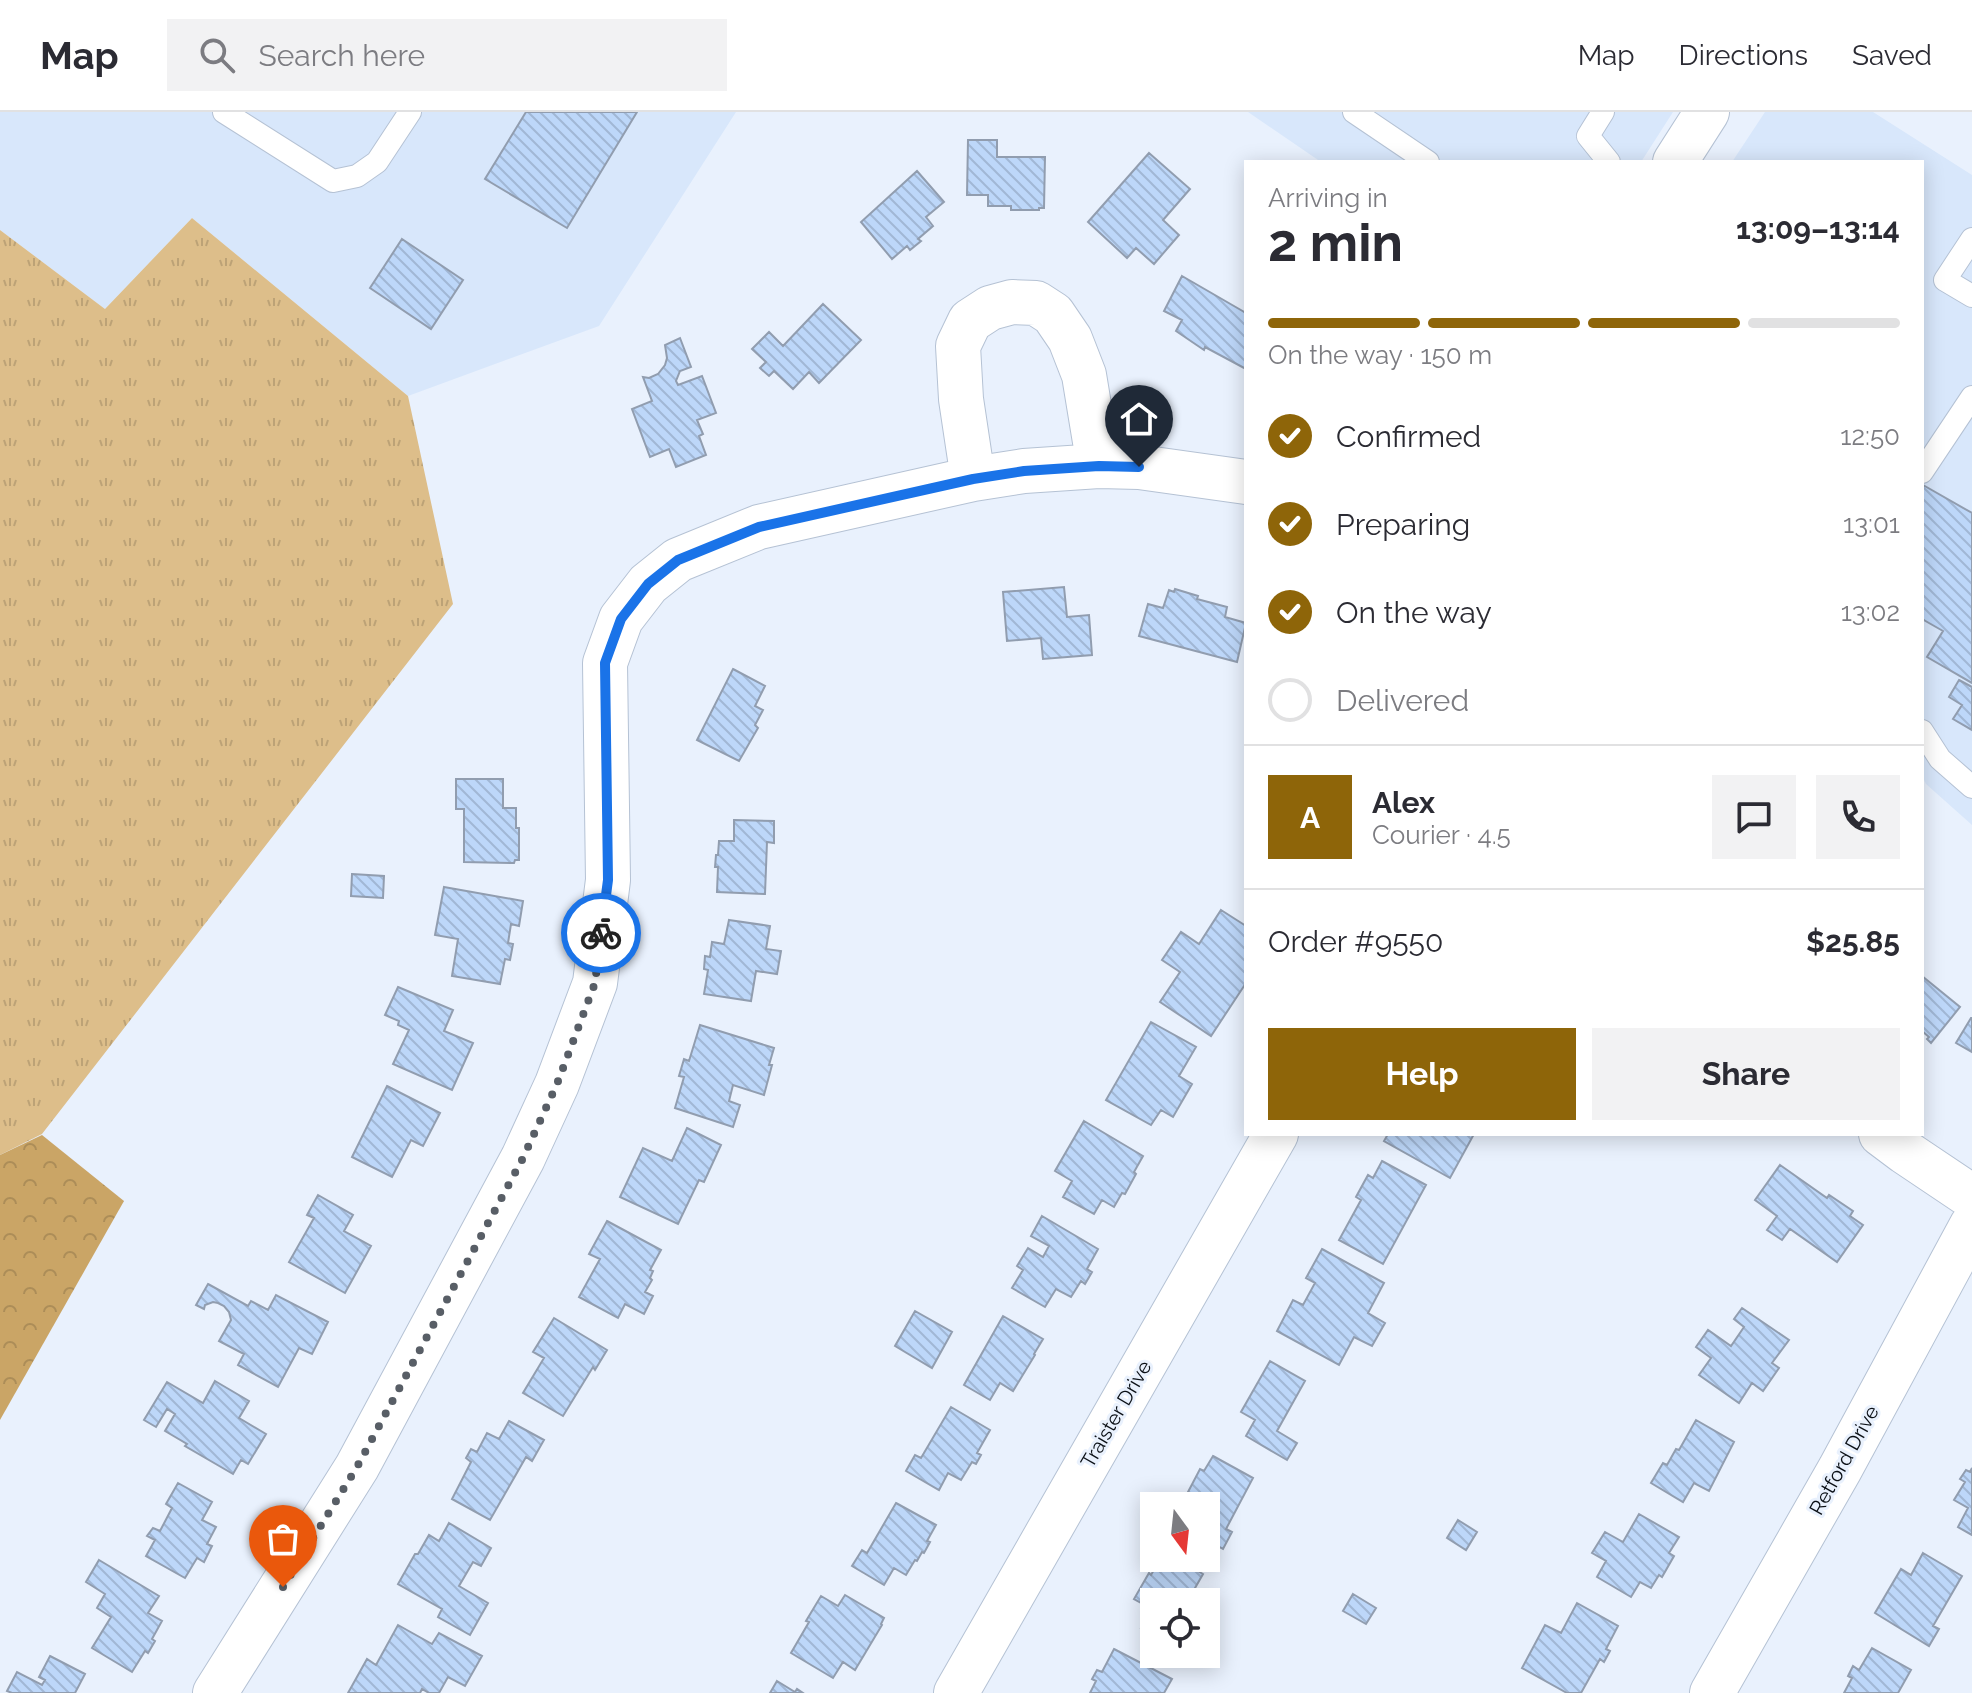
<!DOCTYPE html>
<meta charset="utf-8">
<style>
body{margin:0;font-family:Raleway,sans-serif;background:#f2f2f3;color:#2b2b33;height:100vh;display:flex;flex-direction:column;font-size:30px;white-space:nowrap}
*{box-sizing:border-box;margin:0}
p{font-size:26px;color:#7c7c81}
.icon{flex:none;width:44px;height:44px;fill:none;stroke:currentColor;stroke-width:2;stroke-linecap:round;stroke-linejoin:round}
.map{position:relative;flex:1;overflow:hidden}
.panel{position:absolute;left:1244px;top:48px;width:680px;height:976px;display:flex;flex-direction:column;background:#fff;border-radius:0px;box-shadow:0 4px 20px #0003}
.panel>*{flex:none}
.needle{width:52px;rotate:165deg}
.fabs{position:absolute;left:1140px;top:1380px;display:grid;gap:16px}
.fabs a{display:grid;place-items:center;width:80px;height:80px;border-radius:0px;background:#fff;box-shadow:0 4px 20px #0003;font-size:40px}
.pin{position:absolute;display:grid;place-items:center;width:68px;height:68px;color:#fff;margin:-82px -34px;border-radius:50% 50% 50% 0;rotate:-45deg;box-shadow:0 0 8px #0007}
.pin .icon{rotate:45deg}
.courier{position:absolute;display:grid;place-items:center;width:80px;height:80px;margin:-40px;border:6px solid #1a73e8;border-radius:50%;background:#fff;color:#222;box-shadow:0 2px 10px #0007}
.summary em{font-style:normal;font-weight:700}
.summary div{display:flex;flex-direction:column-reverse}
.summary{display:flex;align-items:center;justify-content:space-between;height:136px;padding:0 24px}
h1{font-size:52px;font-weight:700;line-height:60px}
.bar{display:grid;grid-template-columns:repeat(4,1fr);gap:12px 8px;align-content:center;height:96px;padding:0 24px}
.bar i{height:10px;border-radius:6px;background:#e1e1e2}
.bar .selected{background:#8e6509}
.bar p{grid-column:span 4}
.line{display:flex;align-items:center;gap:20px;padding:0 24px;border-top:2px solid #e1e1e2}
.line div{flex:1}
.round{display:grid;place-items:center;flex:none;width:84px;height:84px;border-radius:0px;background:#f2f2f3}
ol{padding:0 24px;list-style:none}
li{display:flex;align-items:center;gap:24px;height:88px}
li p{margin-inline-start:auto}
li .icon{padding:8px;border-radius:50%;background:#8e6509;color:#fff;stroke-width:4}
li:last-child{color:#7c7c81}
li i{width:44px;height:44px;border:4px solid #e1e1e2;border-radius:50%}
.primary-button{display:flex;gap:16px;margin-top:auto;padding:16px 24px}
.primary-button a{flex:1;height:92px;border-radius:0px;background:#8e6509;color:#fff;font-size:32px;font-weight:700;line-height:92px;text-align:center}
.primary-button a+a{background:#f2f2f3;color:#2b2b33}
header{display:flex;align-items:center;gap:48px;box-sizing:border-box;height:112px;padding:0 40px;background:#fff;border-bottom:2px solid #e1e1e2}
header strong{font-size:38px}
nav{display:flex;gap:44px;margin-inline-start:auto;font-size:28px}
.search{width:560px;height:72px;background:#f2f2f3;display:flex;align-items:center;gap:20px;box-sizing:border-box;padding:0 28px;border-radius:0px;color:#7c7c81;font-size:30px}
.map>svg:first-child{display:block}
.built{fill:#d8e7fb}
.grass{fill:url(#grass-tufts)}
.forest{fill:url(#forest-crowns)}
.building{fill:url(#building-back-hatch);stroke:#919daf;stroke-width:2}
.lines{fill:none;stroke-linecap:round;stroke-linejoin:round}
.service-casing{stroke:#b5c2d4;stroke-width:24}
.minor-casing{stroke:#b5c2d4;stroke-width:46}
.service{stroke:#fff;stroke-width:22}
.minor{stroke:#fff;stroke-width:44}
.done{stroke:#585e66;stroke-width:8;stroke-dasharray:0 14.4}
.route{stroke:#1a73e8;stroke-width:10}
.labels{text-anchor:middle;stroke-width:6;stroke-linejoin:round;paint-order:stroke}
.street-label{font-size:20px;fill:#0a0f15;stroke:#e9f1fd}
</style>
<header>
<strong>Map</strong>
<div class="search"><svg class="icon" aria-label="search" viewBox="0 0 24 24"><circle cx="10" cy="10" r="6"/><path d="M15 15l6 6"/></svg>Search here</div>
<nav><a>Map</a><a>Directions</a><a>Saved</a></nav>
</header>
<div class="map">
<svg width="1972" height="1581" viewBox="0 0 1972 1581">
<defs>
<pattern id="grass-tufts" width="24" height="20" patternUnits="userSpaceOnUse" patternTransform="scale(2)"><rect width="24" height="20" fill="#ddbe8a"/><path d="M3 7l-1-3M5 7V3M7 7l1-3M15 17l-1-3M17 17v-4M19 17l1-3" fill="none" stroke="#bca276"/></pattern>
<pattern id="forest-crowns" width="20" height="18" patternUnits="userSpaceOnUse" patternTransform="scale(2)"><rect width="20" height="18" fill="#caa566"/><path d="M2 6a3 3 0 1 1 6 0M12 15a3 3 0 1 1 6 0" fill="none" stroke="#ac8d58"/></pattern>
<pattern id="building-back-hatch" width="6" height="6" patternUnits="userSpaceOnUse" patternTransform="scale(2)"><rect width="6" height="6" fill="#bdd7f9"/><path d="M-1 5l2 2M0 0l6 6M5-1l2 2" fill="none" stroke="#a1b7d5"/></pattern>
</defs>
<rect width="100%" height="100%" fill="#e9f1fd"/>
<path class="built" d="M0,0H736L599,214L408,284L192,106L105,197L0,118Z
M1248,0H1673L1641,50H1321Z
M1765,0H1873L1972,63V713L1926,672L1922,664V50H1732Z"/>
<path class="grass" d="M192,106L408,284L453,492L42,1022L0,1043V118L105,197Z"/>
<path class="forest" d="M42,1023L124,1089L0,1308V1043Z"/>
<path class="building" d="M526,0H637L567,116L485,67Z
M968,28H997V45H1045L1044,96H1039V98H1011V94H988V83H967Z
M1149,41L1190,77L1163,108L1179,123L1154,152L1136,136L1127,146L1088,110Z
M917,59L944,90L926,105L933,114L918,127L921,129L910,138L907,134L892,147L861,110Z
M402,127L463,168L431,217L370,176Z
M1182,164L1246,201V257L1205,235L1204,238L1176,219L1182,208L1164,199Z
M823,192L861,228L819,271L809,260L793,277L774,259L769,264L760,256L766,250L752,237L769,220L783,234Z
M680,226L691,255L680,259L676,269L678,273L702,264L716,301L697,308L703,322L699,324L706,343L676,355L669,337L650,345L632,297L652,289L643,265L649,266L658,262L665,253L667,246L665,233Z
M1923,373L1972,401V571L1927,545L1943,519L1922,507Z
M1064,475L1067,505L1089,503L1092,543L1043,547L1041,526L1007,529L1003,480Z
M1175,477L1198,484L1197,487L1227,495L1225,505L1246,511L1237,550L1139,524L1148,492L1163,496L1169,478L1174,480Z
M733,557L765,574L755,594L763,598L755,613L758,616L739,649L697,628Z
M1959,568L1972,575V618L1953,607L1962,593L1949,585Z
M456,667H503V696H516V716H519V748H515L514,751L464,750V697H456Z
M734,708L774,709V731L767,730L765,782L717,780L718,755H715L716,743H718L719,729H734Z
M352,762L384,764L383,786L351,784Z
M444,775L523,789L519,814L511,812L508,831L513,832L510,848L505,847L500,872L452,864L458,827L435,823Z
M1221,798L1246,814V871L1211,924L1160,890L1180,860L1162,848L1181,820L1199,832Z
M729,808L770,814L766,837L781,839L777,862L756,859L751,889L704,882L708,858L704,857L705,844L710,845L712,830L724,832Z
M1922,864L1960,895L1931,931L1927,927L1929,925L1922,919Z
M398,875L453,898L444,919L473,931L452,978L393,952L409,918L398,913L399,909L385,903Z
M1971,906H1972V940L1956,931Z
M1151,910L1196,935L1179,964L1192,972L1173,1005L1161,998L1151,1013L1106,988Z
M700,913L774,936L769,953H772L764,983L733,973L729,989L740,993L733,1015L675,996L684,965L679,964L684,947L689,949Z
M387,974L440,1001L423,1034L411,1028L392,1065L352,1045Z
M1084,1009L1143,1044L1134,1060L1136,1062L1125,1082L1122,1081L1114,1095L1102,1088L1094,1102L1063,1085L1072,1069L1055,1059Z
M687,1016L721,1033L704,1070L699,1068L678,1112L620,1085L643,1036L672,1049Z
M1388,1022H1474L1450,1066L1384,1029Z
M1382,1049L1426,1073L1383,1152L1339,1128L1361,1088L1356,1085L1368,1063L1373,1066Z
M1780,1053L1827,1086L1829,1083L1853,1099L1850,1104L1863,1113L1837,1150L1790,1117L1782,1128L1767,1118L1777,1104L1755,1088Z
M318,1083L353,1103L344,1119L371,1134L345,1181L289,1150L314,1106L307,1103Z
M1042,1104L1098,1137L1087,1157L1092,1160L1085,1172L1081,1169L1071,1185L1056,1177L1045,1195L1012,1176L1023,1158L1017,1154L1028,1136L1043,1145L1049,1134L1031,1124Z
M607,1109L661,1138L650,1158L653,1159L650,1166L652,1168L645,1180L653,1184L644,1202L625,1192L618,1206L579,1185L600,1147L589,1142Z
M1322,1137L1384,1171L1368,1201L1385,1211L1372,1234L1354,1225L1339,1253L1277,1219L1293,1188L1303,1193L1315,1171L1306,1166Z
M208,1172L248,1194L251,1189L268,1198L276,1183L328,1210L312,1242L299,1236L278,1275L238,1253L244,1242L219,1229L231,1208L229,1200L224,1194L218,1191L213,1190L205,1193L204,1197L196,1193Z
M1742,1196L1789,1228L1772,1251L1779,1256L1763,1279L1752,1271L1739,1291L1699,1263L1711,1246L1696,1235L1708,1218L1731,1234L1744,1215L1734,1207Z
M915,1199L952,1220L932,1256L895,1234Z
M1003,1204L1043,1227L1034,1242L1035,1243L1013,1279L1000,1271L990,1288L964,1273Z
M554,1206L607,1238L595,1258L593,1255L563,1304L523,1281L544,1246L533,1240Z
M1270,1249L1305,1269L1277,1319L1297,1331L1287,1348L1246,1324L1255,1308L1241,1300Z
M215,1269L249,1289L239,1306L266,1322L248,1352L241,1348L233,1362L185,1334L187,1332L165,1319L175,1302L167,1297L156,1315L144,1308L167,1270L203,1291Z
M951,1295L990,1318L977,1341L981,1343L976,1352L972,1350L961,1368L948,1361L939,1378L906,1359L915,1343L921,1346Z
M1696,1308L1734,1330L1709,1379L1694,1371L1683,1390L1651,1371L1663,1351L1667,1353L1676,1337L1679,1338Z
M509,1309L544,1328L532,1349L526,1345L490,1408L452,1387L471,1350L466,1346L471,1337L477,1340L487,1321L499,1327Z
M1213,1344L1253,1366L1226,1417L1232,1420L1223,1437L1206,1428V1394H1186L1193,1382L1188,1380L1200,1357L1204,1359Z
M1972,1356V1423L1958,1415L1968,1396L1954,1388L1965,1370L1960,1367L1966,1358L1970,1360Z
M178,1371L212,1390L202,1408L216,1415L207,1432L212,1434L204,1450L197,1446L185,1466L146,1444L155,1428L147,1424L153,1416L160,1419L172,1396L166,1392Z
M896,1391L936,1413L927,1429L930,1430L924,1441L922,1440L917,1449L915,1448L906,1463L894,1456L884,1473L852,1454L862,1438L867,1441Z
M1639,1402L1679,1425L1669,1441L1674,1444L1662,1465L1659,1463L1651,1476L1640,1470L1631,1485L1597,1465L1606,1449L1592,1441L1605,1420L1623,1430Z
M1458,1408L1477,1420L1466,1438L1447,1426Z
M449,1411L491,1436L481,1454L473,1450L459,1474L488,1491L470,1523L438,1505L442,1497L398,1472L415,1442H418L429,1423L439,1429Z
M1923,1441L1962,1464L1933,1514L1939,1517L1929,1534L1875,1501L1901,1457L1911,1463Z
M1161,1446H1175L1203,1462L1187,1490H1154V1523L1141,1516L1152,1497L1134,1487L1149,1461L1151,1463Z
M99,1448L159,1484L148,1501L162,1509L152,1527L155,1529L148,1541L145,1539L132,1560L92,1536L111,1505L97,1496L105,1482L86,1470Z
M1353,1482L1376,1496L1366,1512L1343,1499Z
M845,1483L884,1506L881,1512L882,1513L855,1558L843,1550L833,1566L791,1541L809,1510L806,1509L821,1484L838,1494Z
M1577,1491L1618,1514L1606,1537L1610,1539L1604,1550L1600,1547L1581,1581H1567L1522,1556L1545,1513L1561,1521Z
M398,1513L432,1532L439,1521L482,1544L465,1574L448,1565L439,1581H429L422,1577L420,1581H348L367,1547L376,1553Z
M1872,1536L1911,1558L1898,1581H1844L1852,1566L1848,1564L1853,1554L1859,1558Z
M1114,1537L1172,1567L1164,1581H1090L1096,1569L1092,1567L1097,1558L1102,1560Z
M50,1544L85,1562L75,1581H12L7,1579L17,1560L42,1573L45,1568L39,1565Z
M777,1569L795,1580L797,1577L803,1581H770Z"/>
<g class="lines">
<g class="service-casing">
<path id="service" d="M224,0L333,69L357,64L377,50L410,0
M1354,0L1428,50
M1603,0L1588,24L1609,50
M1972,127L1945,168L1972,184
M1922,360L1972,285
M1922,619L1940,647L1972,675"/>
</g>
<g class="minor-casing">
<path id="minor" d="M1675,50L1707,0
M973,367L961,287L958,234L970,209L990,196L1012,190L1036,191L1053,202L1070,227L1084,263L1099,354
M1881,1022L1905,1040L1972,1085
M215,1581L357,1355L523,1046L557,972L595,871L608,768L605,551L621,507L648,472L678,448L759,415L973,367L1024,359L1099,354L1139,355L1246,370
M956,1581L1276,1022
M1712,1581L1840,1357L1972,1113"/>
</g>
<use href="#service" class="service"/>
<use href="#minor" class="minor"/>
</g>
<g class="lines">
<path class="done" d="M283,1475L357,1355L523,1046L557,972L595,871L601,821"/>
<path class="route" d="M601,821L608,768L605,551L621,507L648,472L678,448L759,415L973,367L1024,359L1099,354L1139,355"/>
</g>
<g class="labels">
<g class="street-label">
<text transform="translate(1116 1302) rotate(-60)" y="7">Traister Drive</text>
<text transform="translate(1844 1348) rotate(-61)" y="7">Retford Drive</text>
</g>
</g>
</svg>
<div class="fabs">
<a><svg class="needle" viewBox="-14 -14 28 28"><path d="M0-13l5 13h-10z" fill="#e53935"/><path d="M0 13l5-13h-10z" fill="#7c7c81"/></svg></a>
<a><svg class="icon" aria-label="locate" viewBox="0 0 24 24"><circle cx="12" cy="12" r="6"/><path d="M12 2v4M12 18v4M2 12h4M18 12h4"/></svg></a>
</div>
<div class="pin" style="left:283px;top:1475px;background:#ea580c"><svg class="icon" aria-label="bag" viewBox="0 0 24 24"><path d="M5 8h14l-1 12H6zM9 8a3 3 0 0 1 6 0"/></svg></div>
<div class="pin" style="left:1139px;top:355px;background:#1f2937"><svg class="icon" aria-label="home" viewBox="0 0 24 24"><path d="M3 11l9-7 9 7M6 9v11h12V9"/></svg></div>
<div class="courier" style="left:601px;top:821px"><svg class="icon" aria-label="bike" viewBox="0 0 24 24"><circle cx="6" cy="16" r="4"/><circle cx="18" cy="16" r="4"/><path d="M6 16l4-8h5l3 8M10 8l3 8H6M13 5h3"/></svg></div>
<section class="panel">
<div class="summary"><div><h1>2 min</h1><p>Arriving in</p></div><em>13:09–13:14</em></div>
<div class="bar"><i class="selected"></i><i class="selected"></i><i class="selected"></i><i></i><p>On the way · 150 m</p></div>
<ol>
<li><svg class="icon" aria-label="check" viewBox="0 0 24 24"><path d="M5 12l5 5 9-10"/></svg>Confirmed<p>12:50</p></li>
<li><svg class="icon" aria-label="check" viewBox="0 0 24 24"><path d="M5 12l5 5 9-10"/></svg>Preparing<p>13:01</p></li>
<li><svg class="icon" aria-label="check" viewBox="0 0 24 24"><path d="M5 12l5 5 9-10"/></svg>On the way<p>13:02</p></li>
<li><i></i>Delivered</li>
</ol>
<div class="line" style="height:144px"><b class="round" style="background:#8e6509;color:#fff">A</b><div><b>Alex</b><p>Courier · 4.5</p></div><a class="round"><svg class="icon" aria-label="chat" viewBox="0 0 24 24"><path d="M4 5h16v11H9l-5 4z"/></svg></a><a class="round"><svg class="icon" aria-label="phone" viewBox="0 0 24 24"><path d="M5 4h4l2 5-3 2q2 4 5 5l2-3 5 2v4C11 20 4 13 5 4z"/></svg></a></div>
<div class="line" style="height:104px"><div>Order #9550</div><b>$25.85</b></div>
<div class="primary-button"><a>Help</a><a>Share</a></div>
</section>
</div>
